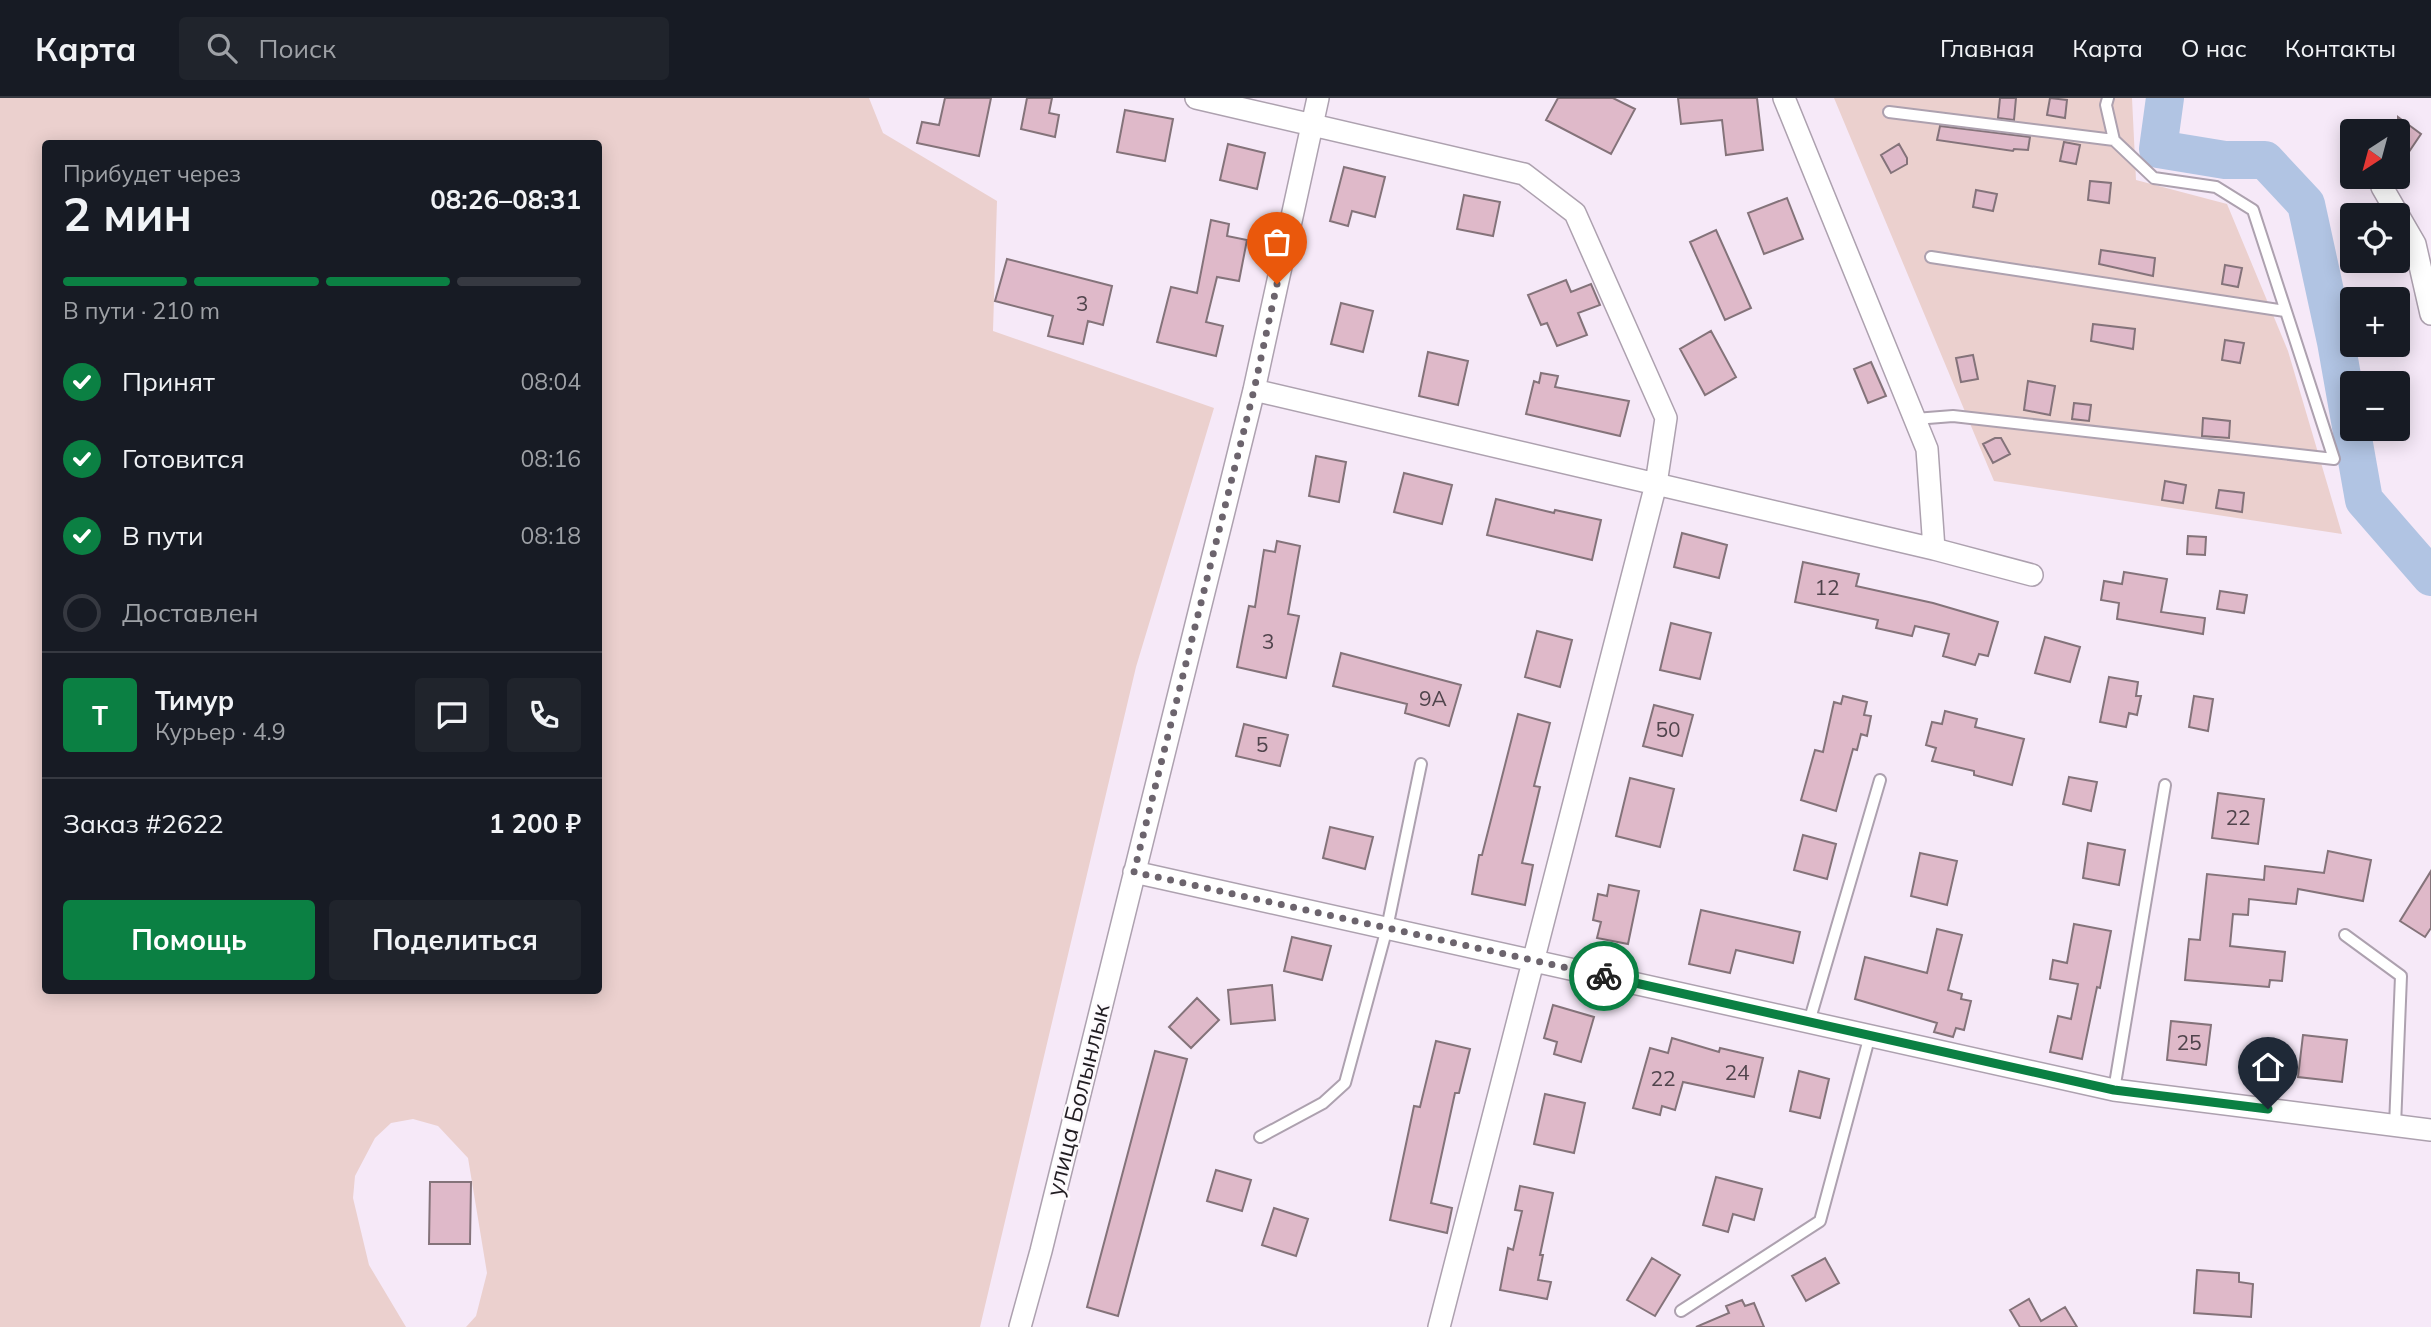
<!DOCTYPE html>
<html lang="ru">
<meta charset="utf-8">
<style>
body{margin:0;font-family:Mulish,sans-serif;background:#20242c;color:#f1f3f6;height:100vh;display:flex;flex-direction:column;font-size:26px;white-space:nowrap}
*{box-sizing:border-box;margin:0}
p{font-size:23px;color:#9ea1a6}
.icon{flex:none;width:38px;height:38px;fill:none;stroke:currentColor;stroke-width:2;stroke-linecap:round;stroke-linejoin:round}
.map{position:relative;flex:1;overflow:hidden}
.side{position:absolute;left:42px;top:42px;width:560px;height:854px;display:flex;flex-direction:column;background:#171b24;border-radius:7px;box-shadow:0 4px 18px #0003}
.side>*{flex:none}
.needle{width:46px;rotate:216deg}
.buttons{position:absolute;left:2340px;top:21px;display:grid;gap:14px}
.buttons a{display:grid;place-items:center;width:70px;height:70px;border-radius:7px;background:#171b24;box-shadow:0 4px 18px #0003;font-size:35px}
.pin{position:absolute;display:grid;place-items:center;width:60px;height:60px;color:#fff;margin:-72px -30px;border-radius:50% 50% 50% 0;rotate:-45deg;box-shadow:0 0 7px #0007}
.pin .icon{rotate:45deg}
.courier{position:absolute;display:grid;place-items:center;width:70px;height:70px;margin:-35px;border:5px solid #0b8043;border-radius:50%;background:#fff;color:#222;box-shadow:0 2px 9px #0007}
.head em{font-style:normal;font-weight:700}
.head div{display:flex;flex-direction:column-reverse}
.head{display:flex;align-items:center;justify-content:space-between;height:119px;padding:0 21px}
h1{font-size:46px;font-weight:700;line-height:52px}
.bar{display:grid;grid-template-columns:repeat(4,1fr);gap:10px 7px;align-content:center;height:84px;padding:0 21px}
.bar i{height:9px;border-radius:5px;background:#363941}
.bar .selected{background:#0b8043}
.bar p{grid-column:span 4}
.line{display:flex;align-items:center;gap:18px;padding:0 21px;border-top:2px solid #363941}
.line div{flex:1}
.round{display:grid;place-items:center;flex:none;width:74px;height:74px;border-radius:7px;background:#20242c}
ol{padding:0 21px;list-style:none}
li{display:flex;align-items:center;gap:21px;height:77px}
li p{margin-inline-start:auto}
li .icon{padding:7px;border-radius:50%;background:#0b8043;color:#fff;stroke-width:4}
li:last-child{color:#9ea1a6}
li i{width:38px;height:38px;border:4px solid #363941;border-radius:50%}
.action{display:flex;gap:14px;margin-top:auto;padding:14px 21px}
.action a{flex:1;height:80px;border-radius:7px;background:#0b8043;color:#fff;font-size:28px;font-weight:700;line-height:80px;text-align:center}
.action a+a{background:#20242c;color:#f1f3f6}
header{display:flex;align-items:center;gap:42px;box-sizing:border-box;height:98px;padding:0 35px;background:#171b24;border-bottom:2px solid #363941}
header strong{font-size:33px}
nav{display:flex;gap:38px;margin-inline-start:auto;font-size:24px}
.search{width:490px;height:63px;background:#20242c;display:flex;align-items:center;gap:18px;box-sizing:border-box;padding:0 24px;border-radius:7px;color:#9ea1a6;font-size:26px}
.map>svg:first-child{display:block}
.green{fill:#ebd0ce;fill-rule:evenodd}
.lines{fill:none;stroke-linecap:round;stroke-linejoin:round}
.river{stroke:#b1c4e3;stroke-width:38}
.building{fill:#dfb9c9;stroke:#84737a;stroke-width:2}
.service-casing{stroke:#ada1af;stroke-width:14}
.minor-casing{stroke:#ada1af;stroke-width:24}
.service{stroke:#fff;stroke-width:10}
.minor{stroke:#fff;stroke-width:21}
.done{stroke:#6c646d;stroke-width:7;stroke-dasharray:0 12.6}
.route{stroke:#0b8043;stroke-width:9}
.labels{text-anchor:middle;stroke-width:5;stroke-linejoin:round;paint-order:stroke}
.number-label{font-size:21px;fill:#50444c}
.street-label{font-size:24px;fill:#211d22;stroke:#fdfafd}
</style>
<header>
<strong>Карта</strong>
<div class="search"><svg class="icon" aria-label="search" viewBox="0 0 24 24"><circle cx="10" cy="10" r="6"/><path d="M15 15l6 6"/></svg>Поиск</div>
<nav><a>Главная</a><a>Карта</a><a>О нас</a><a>Контакты</a></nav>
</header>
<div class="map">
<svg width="2431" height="1229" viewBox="0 0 2431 1229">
<rect width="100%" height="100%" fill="#f6e9f8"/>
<path class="green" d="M0,0H869L883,35L997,103L993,233L1214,310L1136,569L980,1229H466L476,1218L487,1175L468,1060L438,1028L413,1021L391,1025L375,1040L355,1078L353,1100L369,1167L406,1229H0ZM46,46H598V892H46Z
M1834,0H2132L2136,82L2227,106L2288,253L2342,436L1994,383Z"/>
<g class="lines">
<path class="river" d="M2165,0L2158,51L2225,62H2265L2306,106L2336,244L2364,402L2431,479"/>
</g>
<path class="building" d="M945,0H991L979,58L917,45L922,24L939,27Z
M1027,0H1052L1049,15L1059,17L1055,39L1021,31Z
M1558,0H1613L1635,11L1611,56L1546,22Z
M1678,0H1757L1763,52L1726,57L1722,22L1681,26Z
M2000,0H2016L2014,22L1998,20Z
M2050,0L2067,2L2065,20L2047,17Z
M1125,12L1173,21L1165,63L1117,54Z
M2398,19L2421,36L2398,70Z
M1940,28L2030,39L2028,52L2014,51L2013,53L1937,42Z
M2064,44L2080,47L2076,66L2060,63Z
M1228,46L1265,55L1257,91L1220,82Z
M1899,46L1907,60V66L1891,75L1881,57Z
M1344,69L1385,79L1375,119L1352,113L1348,128L1330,123Z
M2090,83L2111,85L2109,105L2088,102Z
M1976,92L1997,96L1993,113L1973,109Z
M1464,97L1500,104L1493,138L1457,131Z
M1787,100L1803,141L1764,156L1748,115Z
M1211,122L1229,126L1227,138L1247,142L1239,183L1217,179L1206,224L1223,228L1216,258L1157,244L1171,189L1197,195Z
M1716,132L1751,210L1725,222L1690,144Z
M2101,152L2155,160L2153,178L2099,166Z
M1007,161L1112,188L1103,227L1088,223L1083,246L1048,238L1053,218L995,203Z
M2225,167L2242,170L2238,189L2222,186Z
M1566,182L1571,194L1591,186L1600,207L1578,215L1587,237L1557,248L1547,225L1541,227L1528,197Z
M1341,205L1373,213L1363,254L1331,246Z
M2093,226L2135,231L2133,251L2091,243Z
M1711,233L1736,279L1705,297L1680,251Z
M2225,242L2244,245L2240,265L2222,262Z
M1428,254L1468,263L1458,307L1419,298Z
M1973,257L1978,281L1961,284L1956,260Z
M1871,264L1886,298L1868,305L1854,271Z
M1541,275L1558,278L1555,289L1629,303L1620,338L1526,316L1534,283L1539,285Z
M2028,283L2055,288L2050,317L2024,312Z
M2074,305L2091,307L2089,323L2072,321Z
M2203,320L2230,323L2229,340L2202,338Z
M1995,340H2001L2010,356L1993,365L1983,346Z
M1316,358L1346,364L1339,404L1309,398Z
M1404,375L1452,387L1442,426L1394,414Z
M2165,383L2186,387L2183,405L2162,402Z
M2219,392L2244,395L2242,414L2216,410Z
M1496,401L1554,415L1555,412L1601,422L1592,462L1487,437Z
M1682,435L1727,447L1719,480L1674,469Z
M2188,438L2206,439L2205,457L2187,456Z
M1277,443L1300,448L1288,516L1299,518L1286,580L1237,569L1249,508L1255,509L1264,452L1275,454Z
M1803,464L1859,476L1856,488L1933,505L1998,524L1988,558L1979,556L1975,567L1943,558L1949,536L1915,528L1912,538L1876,530L1878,522L1795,504Z
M2124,474L2167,481L2161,514L2205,520L2203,536L2117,521L2119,505L2101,502L2104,483L2122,486Z
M2220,493L2247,497L2244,515L2217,511Z
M1671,525L1711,535L1700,581L1660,572Z
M1537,533L1572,542L1560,589L1525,579Z
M2045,539L2080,549L2070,584L2035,575Z
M1341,555L1461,587L1449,628L1405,615L1407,606L1333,588Z
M2109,579L2138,584L2136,598H2141L2137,617L2129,615L2126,629L2100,624Z
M1843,598L1867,604L1864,617L1871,618L1867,638L1861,636L1857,652L1853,651L1836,713L1801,702L1815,652L1823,654L1834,604L1841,606Z
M2194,598L2213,601L2208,633L2189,629Z
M1654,607L1693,617L1682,658L1643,648Z
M1945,613L1977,621L1975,629L2024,641L2012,687L1974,677V673L1932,663L1936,650L1926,647L1932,624L1942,626Z
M1518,616L1550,625L1534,688L1540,689L1522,765L1533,767L1525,807L1472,796L1479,757H1482Z
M1244,626L1288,637L1280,668L1236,658Z
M2069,679L2097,684L2091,713L2063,706Z
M1630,680L1674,691L1660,749L1616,738Z
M2218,695L2264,701L2258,746L2212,740Z
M1330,729L1373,739L1365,771L1323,760Z
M1803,737L1836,746L1827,781L1794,772Z
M2088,745L2125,752L2119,787L2083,780Z
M2328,753L2371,762L2363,803L2298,791L2296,806L2249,801L2248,817L2233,816L2230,848L2285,854L2282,883L2270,882L2269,889L2185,882L2189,841L2200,842L2207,776L2264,782L2265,768L2324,775Z
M1920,755L1957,763L1947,807L1911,798Z
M2431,773V830L2425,839L2400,823Z
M1609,787L1639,793L1628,846L1597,840L1601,824L1593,822L1598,796L1607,798Z
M1701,812L1800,834L1793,865L1736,852L1730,875L1689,866Z
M2074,826L2111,833L2100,890L2097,889L2082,961L2050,954L2058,918L2071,921L2078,886L2050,881L2053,862L2067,865Z
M1937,831L1962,837L1948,892L1962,896L1961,901L1971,903L1964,932L1956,930L1953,939L1934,934L1937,925L1855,901L1865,859L1927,875Z
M1292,839L1331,848L1322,882L1284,873Z
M1272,887L1275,922L1231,926L1228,892Z
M1197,900L1219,922L1191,950L1169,929Z
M1553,907L1594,919L1581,964L1554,956L1557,944L1544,940Z
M2171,923L2211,927L2206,967L2167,962Z
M2303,937L2347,942L2342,984L2298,979Z
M1672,940L1719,954L1720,950L1763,960L1754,999L1683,984L1675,1012L1662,1008L1660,1017L1633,1010L1650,950L1668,955Z
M1436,943L1470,951L1459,995H1455L1431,1105L1452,1110L1447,1135L1390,1122L1414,1008L1420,1009Z
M1155,953L1187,961L1118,1218L1087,1209Z
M1799,973L1829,981L1820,1020L1790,1013Z
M1545,996L1585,1005L1574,1055L1534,1046Z
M1216,1072L1251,1082L1242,1113L1207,1103Z
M1716,1079L1762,1091L1754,1122L1733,1116L1728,1134L1703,1127Z
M430,1084H471L470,1146H429Z
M1520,1088L1553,1095L1540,1157H1543L1538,1182L1551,1184L1547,1201L1500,1192L1508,1150L1513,1152L1522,1113L1515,1112Z
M1274,1110L1308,1121L1296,1158L1262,1147Z
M1652,1160L1680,1177L1655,1218L1627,1202Z
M1825,1160L1839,1185L1806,1203L1792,1178Z
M2197,1172L2239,1175V1184L2253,1186L2251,1219L2194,1215Z
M2029,1201L2041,1223L2065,1209L2077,1229H2020L2010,1212Z
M1742,1202L1745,1208L1754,1205L1764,1229H1696L1729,1215L1726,1208Z"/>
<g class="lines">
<g class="service-casing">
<path id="service" d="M1889,14L2114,42
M1931,159L2285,213
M1915,321L1953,318L2334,361L2253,112L2216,89L2154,80L2114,42L2106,7L2108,0
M2345,837L2401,878L2395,1028
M1809,924L1880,682
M2114,992L2165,687
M1260,1039L1323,1005L1345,985L1387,830L1421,666
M1681,1213L1820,1123L1870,937"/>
</g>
<g class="minor-casing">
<path id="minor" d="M1196,0L1524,76L1575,115L1666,320L1656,386L1439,1229
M1784,0L1927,351L1934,451L2032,477
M2382,89L2415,146L2431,216
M1254,292L1934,451
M1134,774L2114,992L2431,1032
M1020,1229L1041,1153L1254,292L1318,0"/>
</g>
<use href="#service" class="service"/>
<use href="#minor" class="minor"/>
</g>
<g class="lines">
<path class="done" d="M1277,186L1254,292L1134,774L1604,878"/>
<path class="route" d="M1604,878L2114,992L2268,1011"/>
</g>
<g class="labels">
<g class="number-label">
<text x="1082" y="213">3</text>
<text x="1827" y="497">12</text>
<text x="1268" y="551">3</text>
<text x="1433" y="608">9А</text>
<text x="1668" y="639">50</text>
<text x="1262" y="654">5</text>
<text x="2238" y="727">22</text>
<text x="2189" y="952">25</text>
<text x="1737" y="982">24</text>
<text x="1663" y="988">22</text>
</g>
<g class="street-label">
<text transform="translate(1078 1002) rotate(-76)" y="8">улица Болынлык</text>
</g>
</g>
</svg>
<div class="buttons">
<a><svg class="needle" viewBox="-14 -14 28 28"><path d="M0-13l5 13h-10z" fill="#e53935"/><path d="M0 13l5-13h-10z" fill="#9ea1a6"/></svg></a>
<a><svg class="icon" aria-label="locate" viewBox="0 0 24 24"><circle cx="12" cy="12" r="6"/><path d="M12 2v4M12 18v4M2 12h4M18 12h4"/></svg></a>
<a>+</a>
<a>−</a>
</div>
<div class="pin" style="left:1277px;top:186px;background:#ea580c"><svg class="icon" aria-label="bag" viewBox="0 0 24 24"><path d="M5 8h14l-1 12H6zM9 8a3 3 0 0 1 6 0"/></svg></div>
<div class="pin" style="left:2268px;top:1011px;background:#1f2937"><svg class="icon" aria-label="home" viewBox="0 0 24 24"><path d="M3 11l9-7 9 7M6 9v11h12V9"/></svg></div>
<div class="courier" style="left:1604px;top:878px"><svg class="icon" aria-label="bike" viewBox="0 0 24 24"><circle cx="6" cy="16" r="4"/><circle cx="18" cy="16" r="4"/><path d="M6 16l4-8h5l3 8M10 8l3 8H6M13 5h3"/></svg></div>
<section class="side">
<div class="head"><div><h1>2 мин</h1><p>Прибудет через</p></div><em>08:26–08:31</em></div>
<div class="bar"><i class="selected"></i><i class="selected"></i><i class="selected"></i><i></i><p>В пути · 210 m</p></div>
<ol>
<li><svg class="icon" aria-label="check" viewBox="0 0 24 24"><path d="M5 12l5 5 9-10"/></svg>Принят<p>08:04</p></li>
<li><svg class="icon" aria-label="check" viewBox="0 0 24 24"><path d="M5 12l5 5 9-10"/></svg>Готовится<p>08:16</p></li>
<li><svg class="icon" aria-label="check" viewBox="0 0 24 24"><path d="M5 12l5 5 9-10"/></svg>В пути<p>08:18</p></li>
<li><i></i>Доставлен</li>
</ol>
<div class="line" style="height:126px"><b class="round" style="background:#0b8043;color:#fff">Т</b><div><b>Тимур</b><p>Курьер · 4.9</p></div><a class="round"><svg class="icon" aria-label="chat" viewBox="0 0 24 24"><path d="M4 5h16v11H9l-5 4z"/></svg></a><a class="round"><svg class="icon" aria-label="phone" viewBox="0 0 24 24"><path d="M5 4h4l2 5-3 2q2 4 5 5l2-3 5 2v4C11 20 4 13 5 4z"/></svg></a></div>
<div class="line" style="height:91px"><div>Заказ #2622</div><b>1 200 ₽</b></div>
<div class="action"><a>Помощь</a><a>Поделиться</a></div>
</section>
</div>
